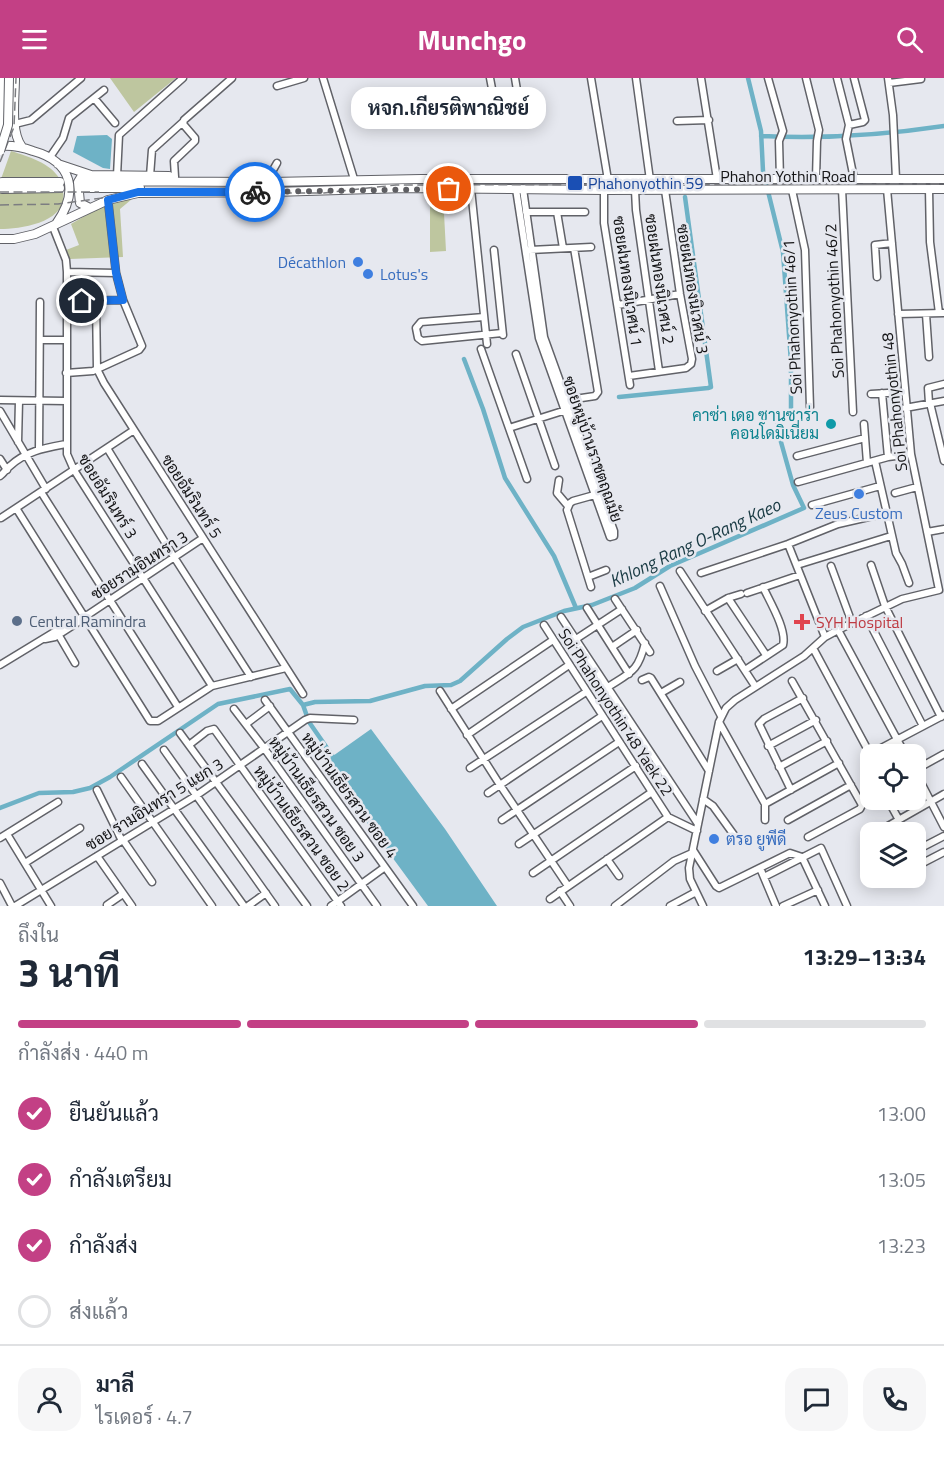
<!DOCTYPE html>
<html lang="th">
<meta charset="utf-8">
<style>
body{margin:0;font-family:"Titillium Web",Sarabun,sans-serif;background:#f6f6f7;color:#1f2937;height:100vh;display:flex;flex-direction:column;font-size:22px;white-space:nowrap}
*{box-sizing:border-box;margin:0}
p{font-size:20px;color:#747a83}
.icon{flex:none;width:33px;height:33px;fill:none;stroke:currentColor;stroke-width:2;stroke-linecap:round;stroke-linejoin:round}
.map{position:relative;height:828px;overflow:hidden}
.drawer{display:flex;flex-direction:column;background:#fff;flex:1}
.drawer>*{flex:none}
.controls{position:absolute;left:860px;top:666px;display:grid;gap:12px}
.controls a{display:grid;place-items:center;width:66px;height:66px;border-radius:12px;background:#fff;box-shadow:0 3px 15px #0003;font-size:30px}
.pin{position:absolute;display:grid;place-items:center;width:51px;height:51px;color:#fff;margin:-26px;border:3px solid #fff;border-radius:50%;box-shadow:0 2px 6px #0007}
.courier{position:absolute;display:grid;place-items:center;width:60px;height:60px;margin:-30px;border:4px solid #1a73e8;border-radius:50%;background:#fff;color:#222;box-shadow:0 2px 8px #0007}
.bubble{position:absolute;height:42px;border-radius:18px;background:#fff;box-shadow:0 3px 15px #0003;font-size:20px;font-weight:700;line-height:42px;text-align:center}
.overview em{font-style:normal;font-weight:700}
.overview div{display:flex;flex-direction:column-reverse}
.overview{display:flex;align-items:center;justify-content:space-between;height:102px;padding:0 18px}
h1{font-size:39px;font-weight:700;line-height:45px}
.bar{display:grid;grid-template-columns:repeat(4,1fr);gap:9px 6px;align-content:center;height:72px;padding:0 18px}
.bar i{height:8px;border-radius:4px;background:#e0e1e3}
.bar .on{background:#c34085}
.bar p{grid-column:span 4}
.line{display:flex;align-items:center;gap:15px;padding:0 18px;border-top:2px solid #e0e1e3}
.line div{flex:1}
.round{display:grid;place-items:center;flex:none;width:63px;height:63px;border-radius:18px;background:#f6f6f7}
ol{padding:0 18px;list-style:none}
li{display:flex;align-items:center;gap:18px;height:66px}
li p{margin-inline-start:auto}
li .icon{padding:6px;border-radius:50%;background:#c34085;color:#fff;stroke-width:4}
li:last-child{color:#747a83}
li i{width:33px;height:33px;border:3px solid #e0e1e3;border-radius:50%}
header{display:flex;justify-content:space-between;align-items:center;height:78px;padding:0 18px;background:#c34085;color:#fff;font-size:27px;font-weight:700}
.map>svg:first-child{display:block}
.green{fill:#bec69f}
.water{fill:#6eb2c6}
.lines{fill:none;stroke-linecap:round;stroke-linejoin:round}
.canal{stroke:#6eb2c6;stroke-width:4.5}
.minor-casing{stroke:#616268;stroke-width:9}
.major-casing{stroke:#616268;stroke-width:10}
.minor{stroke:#fff;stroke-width:6}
.major{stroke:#fff;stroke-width:8}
.rail{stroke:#7c7d81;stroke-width:1.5;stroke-dasharray:9 4.5;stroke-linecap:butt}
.major-bridge-casing{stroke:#616268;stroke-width:10;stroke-linecap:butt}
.major-bridge{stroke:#fff;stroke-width:8}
.done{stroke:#5e5e62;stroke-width:6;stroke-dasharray:0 10.8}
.route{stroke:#1a73e8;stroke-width:8}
.transit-dot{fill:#1a4fb4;stroke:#e6e8ef;stroke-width:2}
.shop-dot{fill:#3f7fe0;stroke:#e6e8ef;stroke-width:2}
.culture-dot{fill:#0f9aa8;stroke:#e6e8ef;stroke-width:2}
.service-dot{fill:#5c6f8a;stroke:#e6e8ef;stroke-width:2}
.health-dot{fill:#e0444e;stroke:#e6e8ef;stroke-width:2}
.labels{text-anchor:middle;stroke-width:5;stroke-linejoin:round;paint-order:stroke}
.street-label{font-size:16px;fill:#141416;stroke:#e6e8ef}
.transit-label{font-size:16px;fill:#164399;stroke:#e6e8ef;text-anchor:start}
.shop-label{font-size:16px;fill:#366cbe;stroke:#e6e8ef;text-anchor:start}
.culture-label{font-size:16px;fill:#0d838f;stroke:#e6e8ef;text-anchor:end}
.service-label{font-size:16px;fill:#4e5e75;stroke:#e6e8ef;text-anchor:start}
.health-label{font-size:16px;fill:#be3a42;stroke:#e6e8ef;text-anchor:start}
.water-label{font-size:18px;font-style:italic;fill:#1a3b44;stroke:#e6e8ef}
</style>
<header><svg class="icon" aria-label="menu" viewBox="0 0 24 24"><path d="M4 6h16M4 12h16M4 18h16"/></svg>Munchgo<svg class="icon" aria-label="search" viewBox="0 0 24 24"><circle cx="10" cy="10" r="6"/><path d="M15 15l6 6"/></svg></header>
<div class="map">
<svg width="944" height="828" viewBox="0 0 944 828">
<rect width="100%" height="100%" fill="#e6e8ef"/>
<path class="green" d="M110,0H176L134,34Z
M11,73C29,79 49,84 60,101H1Z
M0,112L63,113C69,144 21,151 0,151Z
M430,116H443L446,173L430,174Z
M132,121L120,131L123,179L70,181L66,172L79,167L71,146L107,125Z"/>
<path class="water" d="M107,57L112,61L110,91L103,90L73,74L77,58Z
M371,651L445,751L497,828H428L323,685Z"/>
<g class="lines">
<path class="canal" d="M761,58C822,61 884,57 944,48
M464,281L483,331L505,400L554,478L576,530
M619,319L708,310L711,309L685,119
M303,627L309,644L336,683
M0,730L39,715L73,714L90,710L110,699L218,626L290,611L303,627L315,624L370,623L425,608L451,607L460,603L507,561L523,549L564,533L592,527L635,510L670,488L804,430L793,407L781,364L777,343L791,334V284L783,174L763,93L761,53L748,0"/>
<g class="minor-casing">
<path id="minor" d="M323,0L354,101
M490,0L493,16
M515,0L517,12
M591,0L608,102
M636,0L650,102
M701,0L717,101
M768,0L783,53L779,63L780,101
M806,0L819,52L817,63L816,101
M837,0L849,47L846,61L854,101
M888,0L893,37L896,101
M889,5L921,1
M277,8L304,0
M94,20L115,45
M677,43L709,42
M15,46L31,42L81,0
M849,47L863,44L865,42L854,0
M50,79L63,60L69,40L104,12
M117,98L119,57L183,0
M150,98L152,72L183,44
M175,99L174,83L195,63V60L183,46L184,42L232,0
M269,99L277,85
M471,111L487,266
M516,111L539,260L610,459
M523,111L544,259L614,453V458L610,459
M842,111L853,334
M929,111L930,164L939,235
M604,112V145L630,307
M635,112L636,132L659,293
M792,112L805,172L810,329
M526,134H585
M557,134L563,170
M53,149L66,182L67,194V376L74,392L212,608
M494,172L503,257
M530,172L591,169
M67,194L116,195
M877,199L875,167L892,165
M67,223L123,222
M96,223L97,291L104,305L303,616
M618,227L680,216
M898,236L944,235
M926,236L929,279
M484,239L421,244L416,250L418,260L422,263L502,255
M40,262H67
M481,271L527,401
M516,276L555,388
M66,295L93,293L139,272L142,268L123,222L116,195L108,122
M629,298L686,290L691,286L692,281L680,216L665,112
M882,315L888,379
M871,316L904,314
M0,322L66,323
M568,322L595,318L598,314L574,170
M929,325L928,310L944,306
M930,325L944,383
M905,330L944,323
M0,333L46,411
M864,346L867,385
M509,350L566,332
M18,364L19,323
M107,370L174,479L251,599
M39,372L40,224
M797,378L865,360
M0,381L7,392
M875,383L896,475L902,486L909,505
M0,398C4,395 6,391 10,388C26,373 45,370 66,366
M559,402L557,415L568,428
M798,404L888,379L911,376
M41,414L178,629
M895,415L917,409
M812,427L880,408
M16,430L150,643H158L212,608L286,590
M1,440L134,352
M927,454L944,451
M788,466L825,559
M797,487L891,458
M871,487L885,528L941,639
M831,488L852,545
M680,493L755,608
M701,495L788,466L838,446L886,435
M588,499L606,492
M660,508L695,588L721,638
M591,509L567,432L570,425L573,423L598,416
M747,515L800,497
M728,520L766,577
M615,521L650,574
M587,530L629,596
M705,533L728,520L741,516
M866,538L923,648
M561,539L698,746
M544,547L668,739L697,753
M838,552L905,676
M58,556L75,585
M45,561L55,559L86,539
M576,561L622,531
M612,569L637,552
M813,570L870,676L944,637
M0,587L69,545L89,536L203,460
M745,592L783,567C787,552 770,524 763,509
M717,593L738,581
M642,602L649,599L651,600L709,693
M792,603L862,727L860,731L808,759
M608,609C631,594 638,594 645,565
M440,613L500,707L568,808
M661,615L680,604
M265,622L413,828
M234,631L264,670L377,828
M451,631L553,562
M719,644L765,726V742
M246,646L270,628
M180,655L307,828
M467,657L569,587
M189,667L207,653L214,651L341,828
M768,668L816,642
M164,672L275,828
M142,686L244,828
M779,689L827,663
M470,690L586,614
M915,692L944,676
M915,693L944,749
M121,699L212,828
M97,712L122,763
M791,712L759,646L764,641L803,620
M488,715L602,638
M703,721L713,728L734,757
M888,722L899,742
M765,726L839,685
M502,742L619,664
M788,742L851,707
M888,748L944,716
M7,756L51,828
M0,760L58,724
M123,762L152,804
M519,766L636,688
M693,772L716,808L719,810L790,775L802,779L825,828
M915,773L944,758
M97,778L132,828
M607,781L619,798
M25,785L80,750
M915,789L944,774
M760,790L776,828
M533,795L652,714
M764,799L821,770L847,828
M0,805L12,828
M560,813L570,828
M550,821L668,739
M107,827L123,816
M15,828L197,717L305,642L310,640L354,642
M248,828L266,815
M331,828L385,789
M615,828L674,783L692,775
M670,828L696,814
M703,828L690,801L689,790L719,644L726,630L735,622L804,578L825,559L838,552L902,521L939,512L911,376L887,111
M783,828L818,812"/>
</g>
<g class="major-casing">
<path id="major" d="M15,0C15,20 10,53 22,69
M0,58L3,46L4,0
M0,68C11,67 22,69 33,73C73,84 79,114 56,146
M58,86L91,97L169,98
M88,97L81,99L78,104L80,125L90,130
M84,103L271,104L421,101H944
M2,104H60
M84,110H140
M2,111L60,110
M0,161H14L35,156L108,122L138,115L274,114L405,110L604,112L944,111"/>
</g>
<use href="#minor" class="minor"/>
<use href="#major" class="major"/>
<path class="rail" d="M0,84L14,49L16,0
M0,114H99
M0,127L58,126L139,115H324L396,107L944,106"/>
<g class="major-bridge-casing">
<path id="major-bridge" d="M0,73L8,47L9,0"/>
</g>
<use href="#major-bridge" class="major-bridge"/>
</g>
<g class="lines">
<path class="done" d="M255,114L449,111"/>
<path class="route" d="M82,223L123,222L116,195L108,122L138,114H255"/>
</g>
<rect class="transit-dot" x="567" y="97" width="16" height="16" rx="3"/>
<g class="shop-dot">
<circle cx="358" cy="184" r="6"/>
<circle cx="368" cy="196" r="6"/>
<circle cx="859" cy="416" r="6"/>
<circle cx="714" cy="761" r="6"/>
</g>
<circle class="culture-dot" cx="831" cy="346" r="6"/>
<circle class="service-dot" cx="17" cy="543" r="6"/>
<path class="health-dot" d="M799 535h6v6h6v6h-6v6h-6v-6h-6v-6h6z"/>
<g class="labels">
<g class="street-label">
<text x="788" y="104">Phahon Yothin Road</text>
<text transform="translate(660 201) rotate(82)" y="6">ซอยฝนทองนิเวศน์ 2</text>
<text transform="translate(628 203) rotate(82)" y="6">ซอยฝนทองนิเวศน์ 1</text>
<text transform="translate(693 211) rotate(81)" y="6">ซอยฝนทองนิเวศน์ 3</text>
<text transform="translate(834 223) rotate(-93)" y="6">Soi Phahonyothin 46/2</text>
<text transform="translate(792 239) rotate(-93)" y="6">Soi Phahonyothin 46/1</text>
<text transform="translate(894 324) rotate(-96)" y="6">Soi Phahonyothin 48</text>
<text transform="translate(593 371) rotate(71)" y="6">ซอยหมู่บ้านราชตฤณมัย</text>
<text transform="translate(108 418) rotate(58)" y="6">ซอยอัมรินทร์ 3</text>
<text transform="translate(192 418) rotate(57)" y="6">ซอยอัมรินทร์ 5</text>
<text transform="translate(139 487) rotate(-33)" y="6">ซอยรามอินทรา 3</text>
<text transform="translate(616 634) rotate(57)" y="6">Soi Phahonyothin 48 Yaek 22</text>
<text transform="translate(350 717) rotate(54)" y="6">หมู่บ้านเธียรสวน ซอย 4</text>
<text transform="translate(317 721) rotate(54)" y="6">หมู่บ้านเธียรสวน ซอย 3</text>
<text transform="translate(154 726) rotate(-32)" y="6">ซอย รามอินทรา 5 แยก 3</text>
<text transform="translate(302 750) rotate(54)" y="6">หมู่บ้านเธียรสวน ซอย 2</text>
</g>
<g class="transit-label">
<text x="588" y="111">Phahonyothin 59</text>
</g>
<g class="shop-label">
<text x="346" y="190" text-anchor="end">Décathlon</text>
<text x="380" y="202">Lotus's</text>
<text x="859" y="441" text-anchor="middle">Zeus Custom</text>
<text x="726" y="767">ตรอ ยูพีดี</text>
</g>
<g class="culture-label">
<text x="819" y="343">คาซ่า เดอ ซานซาร่า<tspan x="819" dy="18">คอนโดมิเนี่ยม</tspan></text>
</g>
<g class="service-label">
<text x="29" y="549">Central Ramindra</text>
</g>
<g class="health-label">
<text x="816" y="550">SYH Hospital</text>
</g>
<g class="water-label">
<text transform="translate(695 465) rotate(-25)" y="6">Khlong Rang O-Rang Kaeo</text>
</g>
</g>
</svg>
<div class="controls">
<a><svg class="icon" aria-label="locate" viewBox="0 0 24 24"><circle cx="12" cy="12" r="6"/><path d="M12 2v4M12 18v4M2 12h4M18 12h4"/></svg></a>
<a><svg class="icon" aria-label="layers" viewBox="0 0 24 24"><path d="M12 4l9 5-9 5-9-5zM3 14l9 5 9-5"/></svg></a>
</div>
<div class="pin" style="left:449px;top:111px;background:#ea580c"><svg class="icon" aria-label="bag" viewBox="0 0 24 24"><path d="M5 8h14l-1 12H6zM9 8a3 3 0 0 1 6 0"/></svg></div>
<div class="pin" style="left:82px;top:223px;background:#1f2937"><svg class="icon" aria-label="home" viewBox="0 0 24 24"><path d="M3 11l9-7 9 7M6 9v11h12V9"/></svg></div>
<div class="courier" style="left:255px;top:114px"><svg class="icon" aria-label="bike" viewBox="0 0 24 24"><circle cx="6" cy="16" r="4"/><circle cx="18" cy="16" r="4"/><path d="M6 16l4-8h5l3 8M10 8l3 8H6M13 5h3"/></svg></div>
<div class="bubble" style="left:351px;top:9px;width:195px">หจก.เกียรติพาณิชย์</div>
</div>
<section class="drawer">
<div class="overview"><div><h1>3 นาที</h1><p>ถึงใน</p></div><em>13:29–13:34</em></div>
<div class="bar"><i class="on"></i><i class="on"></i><i class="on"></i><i></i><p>กำลังส่ง · 440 m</p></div>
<ol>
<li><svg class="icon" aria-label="check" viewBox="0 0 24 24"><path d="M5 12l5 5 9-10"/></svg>ยืนยันแล้ว<p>13:00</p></li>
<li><svg class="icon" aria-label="check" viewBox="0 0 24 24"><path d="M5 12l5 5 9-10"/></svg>กำลังเตรียม<p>13:05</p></li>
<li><svg class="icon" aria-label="check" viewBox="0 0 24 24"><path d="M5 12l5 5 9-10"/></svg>กำลังส่ง<p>13:23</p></li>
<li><i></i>ส่งแล้ว</li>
</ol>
<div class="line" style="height:108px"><a class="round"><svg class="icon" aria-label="person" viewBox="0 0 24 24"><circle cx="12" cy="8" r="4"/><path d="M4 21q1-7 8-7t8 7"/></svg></a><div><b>มาลี</b><p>ไรเดอร์ · 4.7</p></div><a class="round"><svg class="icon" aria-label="chat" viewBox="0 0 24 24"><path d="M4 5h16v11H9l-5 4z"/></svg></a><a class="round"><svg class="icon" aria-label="phone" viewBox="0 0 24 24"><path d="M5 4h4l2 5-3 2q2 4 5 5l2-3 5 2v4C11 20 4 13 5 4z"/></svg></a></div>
</section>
